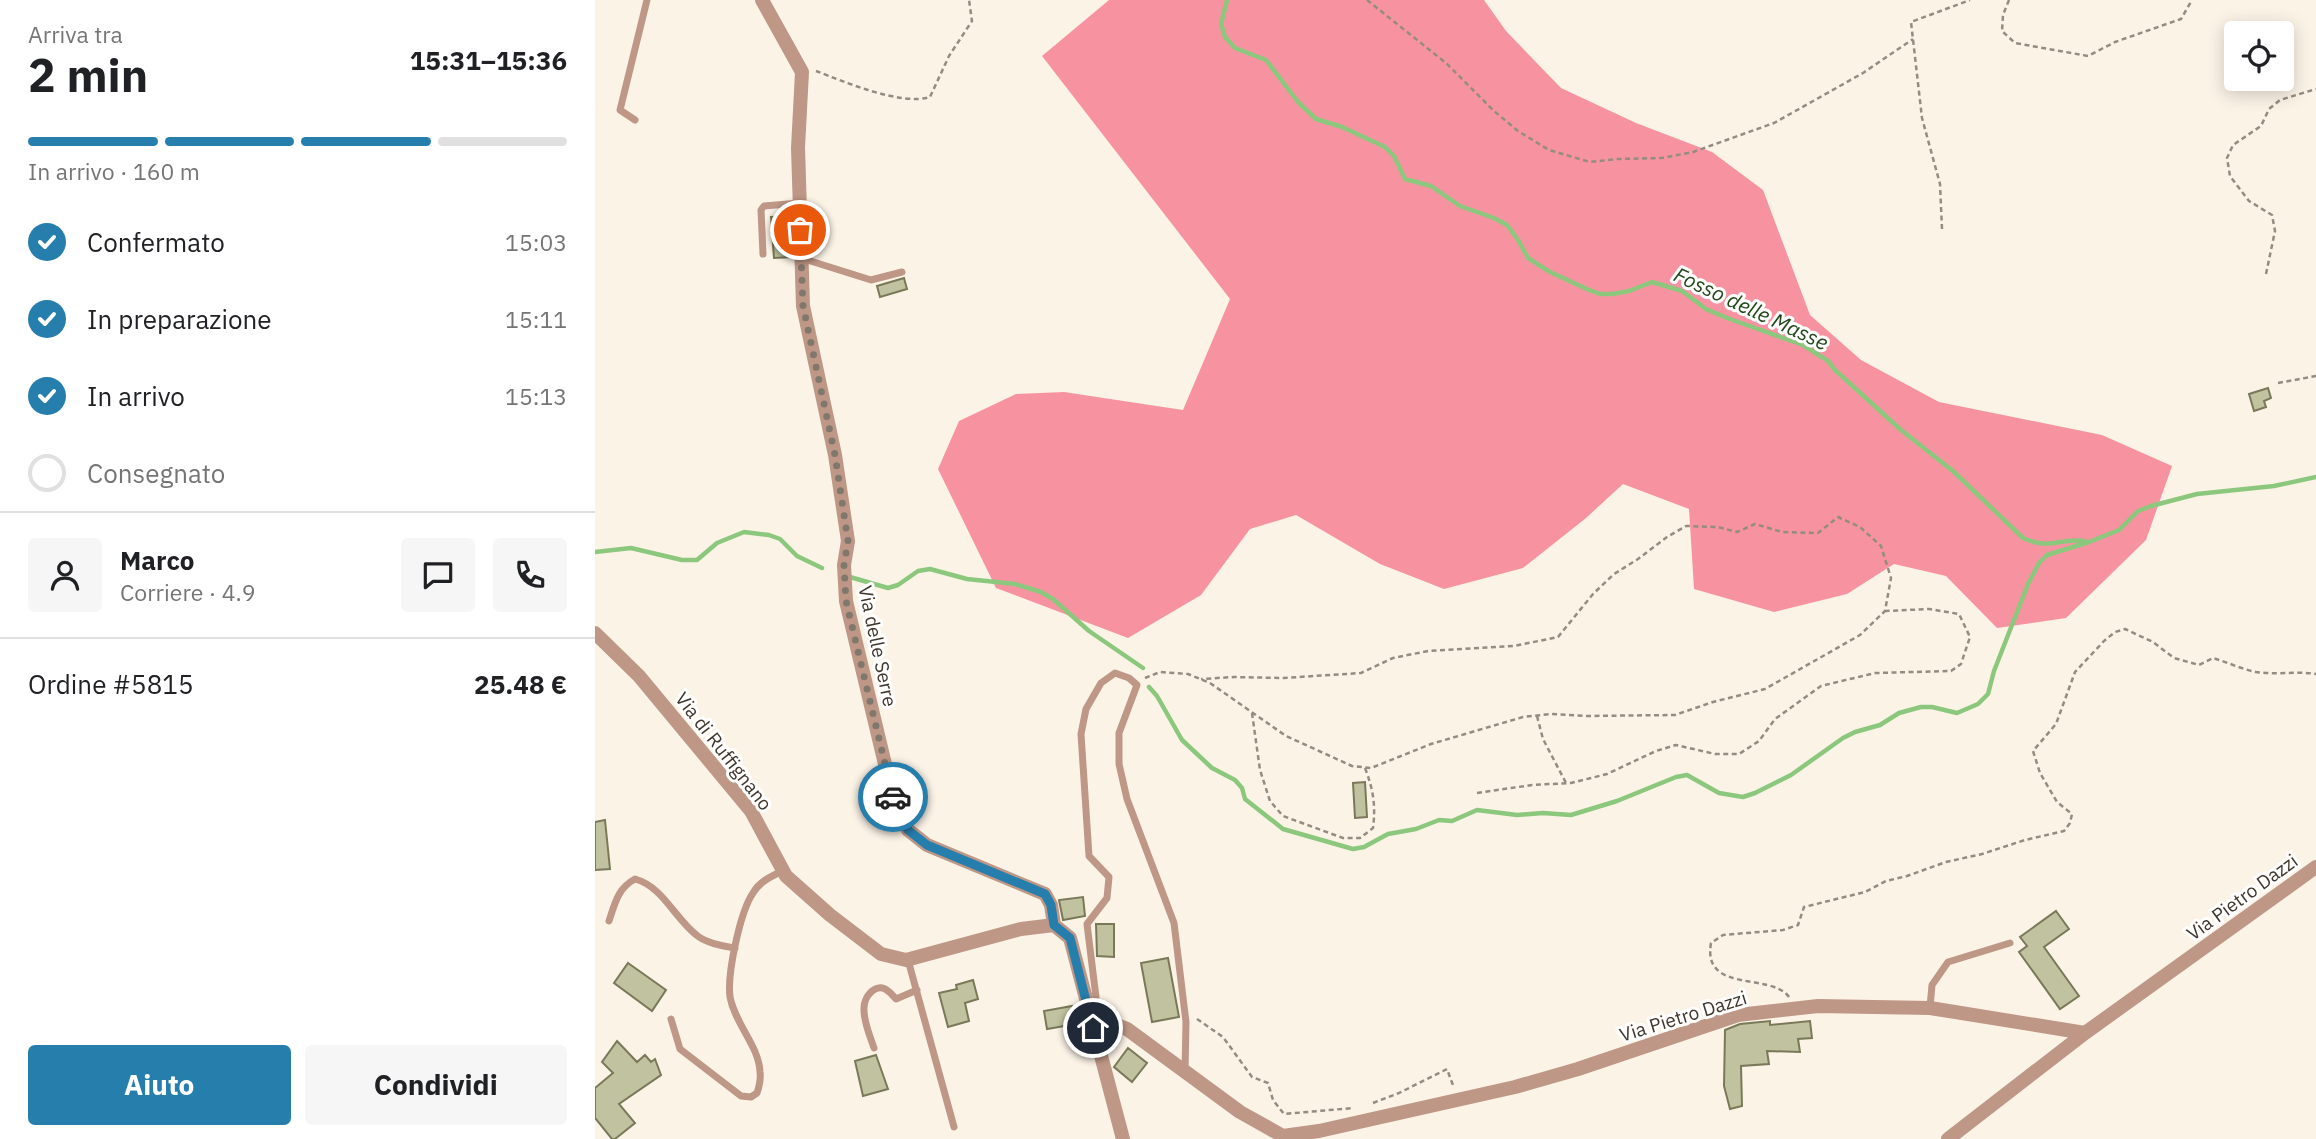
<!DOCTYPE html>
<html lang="it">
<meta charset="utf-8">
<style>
body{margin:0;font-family:"IBM Plex Sans",sans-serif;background:#f6f6f6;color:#202124;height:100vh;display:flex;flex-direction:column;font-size:26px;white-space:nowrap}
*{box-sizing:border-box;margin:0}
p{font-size:23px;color:#757577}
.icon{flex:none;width:38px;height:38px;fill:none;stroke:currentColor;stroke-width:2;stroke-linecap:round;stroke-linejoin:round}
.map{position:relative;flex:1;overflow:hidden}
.sheet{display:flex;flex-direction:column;background:#fff;width:595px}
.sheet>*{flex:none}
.controls{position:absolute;left:1629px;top:21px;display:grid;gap:14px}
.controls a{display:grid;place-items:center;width:70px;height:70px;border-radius:7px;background:#fff;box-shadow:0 4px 18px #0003;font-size:35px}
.pin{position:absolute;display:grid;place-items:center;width:60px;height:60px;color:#fff;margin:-30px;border:4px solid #fff;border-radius:50%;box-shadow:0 2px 7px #0007}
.courier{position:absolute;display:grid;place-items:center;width:70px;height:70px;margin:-35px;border:5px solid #267ead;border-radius:50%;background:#fff;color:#222;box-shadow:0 2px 9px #0007}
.head em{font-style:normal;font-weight:700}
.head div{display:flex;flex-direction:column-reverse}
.head{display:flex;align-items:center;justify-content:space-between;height:119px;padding:0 28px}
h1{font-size:46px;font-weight:700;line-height:52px}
.bar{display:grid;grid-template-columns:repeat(4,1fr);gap:10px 7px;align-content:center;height:84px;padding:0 28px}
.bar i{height:9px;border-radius:5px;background:#e0e0e0}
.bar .selected{background:#267ead}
.bar p{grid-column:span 4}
.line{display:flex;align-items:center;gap:18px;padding:0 28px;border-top:2px solid #e0e0e0}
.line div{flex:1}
.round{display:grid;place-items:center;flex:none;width:74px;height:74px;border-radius:7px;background:#f6f6f6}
ol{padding:0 28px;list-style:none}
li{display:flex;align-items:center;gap:21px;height:77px}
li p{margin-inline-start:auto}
li .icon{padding:7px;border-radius:50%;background:#267ead;color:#fff;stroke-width:4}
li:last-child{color:#757577}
li i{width:38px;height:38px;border:4px solid #e0e0e0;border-radius:50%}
.action{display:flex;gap:14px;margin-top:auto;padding:14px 28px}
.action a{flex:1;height:80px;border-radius:7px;background:#267ead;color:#fff;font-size:28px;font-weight:700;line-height:80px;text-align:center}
.action a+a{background:#f6f6f6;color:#202124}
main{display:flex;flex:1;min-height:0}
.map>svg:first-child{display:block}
.forest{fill:#f793a1}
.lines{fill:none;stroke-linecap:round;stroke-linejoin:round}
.stream{stroke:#8bc87d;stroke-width:4.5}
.building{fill:#c1c29f;stroke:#797959;stroke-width:2}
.path{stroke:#958c81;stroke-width:2.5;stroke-dasharray:5 3.5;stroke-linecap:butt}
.service{stroke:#bf9786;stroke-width:7}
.minor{stroke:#bf9786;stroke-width:14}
.done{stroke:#80786c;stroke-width:7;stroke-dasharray:0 12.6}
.route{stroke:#267ead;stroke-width:9}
.labels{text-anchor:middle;stroke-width:6;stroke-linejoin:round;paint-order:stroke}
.street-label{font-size:19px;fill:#3e352a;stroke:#fff}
.water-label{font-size:21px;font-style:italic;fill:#1e4715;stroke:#fff}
</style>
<main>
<section class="sheet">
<div class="head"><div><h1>2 min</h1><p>Arriva tra</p></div><em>15:31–15:36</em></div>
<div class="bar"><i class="selected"></i><i class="selected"></i><i class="selected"></i><i></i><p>In arrivo · 160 m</p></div>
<ol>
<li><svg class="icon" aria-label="check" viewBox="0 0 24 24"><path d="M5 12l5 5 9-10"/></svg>Confermato<p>15:03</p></li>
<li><svg class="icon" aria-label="check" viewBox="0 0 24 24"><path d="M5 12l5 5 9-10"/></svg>In preparazione<p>15:11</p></li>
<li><svg class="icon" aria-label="check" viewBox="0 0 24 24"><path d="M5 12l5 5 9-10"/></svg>In arrivo<p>15:13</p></li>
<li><i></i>Consegnato</li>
</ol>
<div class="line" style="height:126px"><a class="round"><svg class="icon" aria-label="person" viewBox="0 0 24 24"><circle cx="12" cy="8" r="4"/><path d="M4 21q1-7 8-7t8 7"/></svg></a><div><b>Marco</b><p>Corriere · 4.9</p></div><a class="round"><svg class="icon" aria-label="chat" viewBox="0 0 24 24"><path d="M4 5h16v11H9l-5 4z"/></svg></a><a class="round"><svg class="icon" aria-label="phone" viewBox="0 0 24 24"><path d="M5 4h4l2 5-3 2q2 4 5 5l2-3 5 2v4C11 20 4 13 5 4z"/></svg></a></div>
<div class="line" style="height:91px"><div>Ordine #5815</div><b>25.48 €</b></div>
<div class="action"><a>Aiuto</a><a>Condividi</a></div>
</section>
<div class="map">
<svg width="1721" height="1139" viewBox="0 0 1721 1139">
<rect width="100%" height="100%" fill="#fcf3e7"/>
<path class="forest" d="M514,0H889L911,31L966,88L1041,123L1117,152L1168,190L1215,315L1266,360L1344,402L1507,435L1577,466L1551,540L1471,618L1402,628L1351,576L1299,564L1252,594L1179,612L1099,589L1094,509L1028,484L991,518L928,568L849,589L785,564L701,515L655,529L606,595L533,638L401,588L343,469L364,421L421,394L469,392L588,410L635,299L447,56Z"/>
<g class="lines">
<path class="stream" d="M632,0L626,24L630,37L640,48L671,60L703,102L721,119L747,127L790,147L799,156L810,179L836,186L865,206L899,218L912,225L923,240L933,258L955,272L994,290L1005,294H1017L1034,291L1057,282L1087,291L1111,309L1132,318L1208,345L1233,361L1240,370L1306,430L1358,471L1428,538C1458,551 1463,537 1490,541
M0,552L36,548L87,560H102L122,543L149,532L174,535L185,539L202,556L227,568
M255,577L293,588L303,585L323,571L335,569L372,579L420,584L446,592L458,599L494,631L548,668
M554,687L562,696L587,740L617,768L640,780L647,788L650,799L688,829L758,849L769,847L793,834L821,829L844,820L857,821L882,810L922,815L948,813L976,815L1022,801L1081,777L1092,775L1124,793L1148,797L1160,793L1196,775L1248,738L1260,732L1285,725L1304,713L1326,707H1337L1362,713L1383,704L1393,694L1399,671L1433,584L1444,563L1452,555L1494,542L1524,530L1543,511L1556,506L1602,494L1679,486L1721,477"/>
</g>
<path class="building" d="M196,216L197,257L179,258L176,217Z
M309,278L312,289L285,297L282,286Z
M1673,388L1676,398L1669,401L1671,407L1659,411L1654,394Z
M770,782L772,817L760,818L758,783Z
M10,820L15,869L0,870V822Z
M488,897L490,916L468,920L464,900Z
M1461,911L1474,929L1449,947L1484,996L1465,1009L1424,952L1432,946L1425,937Z
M501,924H519V957L502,956Z
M573,958L584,1017L557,1022L546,963Z
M33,963L71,990L57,1011L19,983Z
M378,980L383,999L370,1003L374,1021L353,1027L344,993L362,989L361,985Z
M477,1006L481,1024L452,1029L449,1011Z
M1175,1021V1025L1215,1021L1217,1038L1203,1039L1205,1052L1172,1051L1174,1064L1146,1066L1147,1106L1135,1109L1129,1086L1130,1030L1145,1024Z
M22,1041L42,1062L50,1055L56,1062L60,1059L66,1075L24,1104L40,1123L20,1139H17L0,1118V1088L18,1073L7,1062Z
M533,1048L552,1063L537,1082L519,1067Z
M281,1055L293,1089L268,1096L260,1061Z"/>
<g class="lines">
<path class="path" d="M772,0L851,63L899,111L923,131L954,150L995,162L1022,159L1067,158L1098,152L1179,123L1268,73L1318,39
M1414,0L1408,15L1407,31L1420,43L1493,56L1520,42L1586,19L1597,0
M221,71C250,82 306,106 335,97L354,56L377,21L374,0
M1347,229L1345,184L1327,118L1316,22L1375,0
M1671,274L1680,231L1677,215L1654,201L1635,176L1632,158L1638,145L1666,126L1674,109L1685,100L1721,89
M1683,383L1721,376
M550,678L565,672L593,674L615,683L691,736L757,766L776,768L836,744L928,717L957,714L991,716L1080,715L1118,702L1170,689L1265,635L1290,611L1296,578L1286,546L1265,527L1243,517L1223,533L1187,532L1160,524L1142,532L1123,527L1091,526L1072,537L1043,559L1019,574L998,594L963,637L919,646L833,651L798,658L766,673L688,678L639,677L606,679
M657,713L665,770L675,801L688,816L748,838H765L778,828C781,805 778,789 770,768
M942,716L948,739L971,783
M882,793L937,785L976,783L1012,774L1061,751L1081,745L1120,754H1144L1164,741L1180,719L1226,686L1280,673L1356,671L1366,664L1375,637L1364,614L1334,609L1290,611
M1194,997C1176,972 1107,994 1116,943L1128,935L1188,930L1203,925L1209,907L1270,892L1291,881L1312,876L1351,862L1387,854L1430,840L1469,831L1475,823L1477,814L1462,802L1445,773L1438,751L1461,724L1480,672L1509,641L1520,632L1530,629L1558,642L1579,658L1604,665L1618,658C1632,662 1646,669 1661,672C1681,675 1701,671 1721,674
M602,1019L628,1037L657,1077L673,1083L678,1100L689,1114L758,1108
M778,1103L804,1093L852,1069L859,1088"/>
<path class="service" d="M40,120L25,110L52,0
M168,254L166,210L169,206L204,203
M206,258L276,280L307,272
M14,921C20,903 23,888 40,879C69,887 80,920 104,937C114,944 129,946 140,948
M313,960L359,1127
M1335,1007L1337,985L1353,962L1415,943
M496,1010L501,997L492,924L512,898L514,877L494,856L486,734L491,709L506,683L520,673L534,678L542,685L524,733V764L532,799L579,923L591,1022L590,1071
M76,1019L85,1049L146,1096L156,1097L162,1093C164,1087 166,1079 165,1072C164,1046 140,1024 135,997C132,974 145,912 158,893C164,882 176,876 188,871
M279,1048C275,1036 269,1023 269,1010C268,997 281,981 293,991C296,993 298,996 301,999L322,990"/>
<path class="minor" d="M167,0L207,72L203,148L208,306L240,455L253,541L249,565L251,601L300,806L313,830L332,845L450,894L456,905L459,925
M0,633L44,676L156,811L191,876L235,915L286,954L311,960L426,929L459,925L475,938L528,1139
M498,1028C512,1022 518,1023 532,1029L645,1112L688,1136L724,1131L920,1087L983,1069L1143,1015L1223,1006L1335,1008L1490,1033
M1353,1139L1490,1033L1721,867"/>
</g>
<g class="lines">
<path class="done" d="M205,230L208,306L240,455L253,541L249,565L251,601L298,797"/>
<path class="route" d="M298,797L300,806L313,830L332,845L450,894L456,905L459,925L475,938L498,1028"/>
</g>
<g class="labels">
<g class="street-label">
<text transform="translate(283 646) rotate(78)" y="7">Via delle Serre</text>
<text transform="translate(129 751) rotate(52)" y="7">Via di Ruffignano</text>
<text transform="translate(1647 897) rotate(-36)" y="7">Via Pietro Dazzi</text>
<text transform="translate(1088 1016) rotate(-17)" y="7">Via Pietro Dazzi</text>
</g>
<g class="water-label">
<text transform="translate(1156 309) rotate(25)" y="7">Fosso delle Masse</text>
</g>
</g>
</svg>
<div class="controls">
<a><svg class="icon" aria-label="locate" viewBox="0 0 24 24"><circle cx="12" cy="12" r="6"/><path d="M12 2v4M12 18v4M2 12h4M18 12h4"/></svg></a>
</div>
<div class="pin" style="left:205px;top:230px;background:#ea580c"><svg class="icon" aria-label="bag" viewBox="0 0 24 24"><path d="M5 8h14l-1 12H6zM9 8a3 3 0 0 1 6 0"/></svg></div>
<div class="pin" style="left:498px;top:1028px;background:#1f2937"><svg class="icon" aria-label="home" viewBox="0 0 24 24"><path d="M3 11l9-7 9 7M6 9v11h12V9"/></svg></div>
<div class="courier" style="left:298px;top:797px"><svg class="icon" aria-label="car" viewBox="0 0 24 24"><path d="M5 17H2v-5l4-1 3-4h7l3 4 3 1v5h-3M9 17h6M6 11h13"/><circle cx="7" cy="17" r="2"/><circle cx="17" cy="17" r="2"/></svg></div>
</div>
</main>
